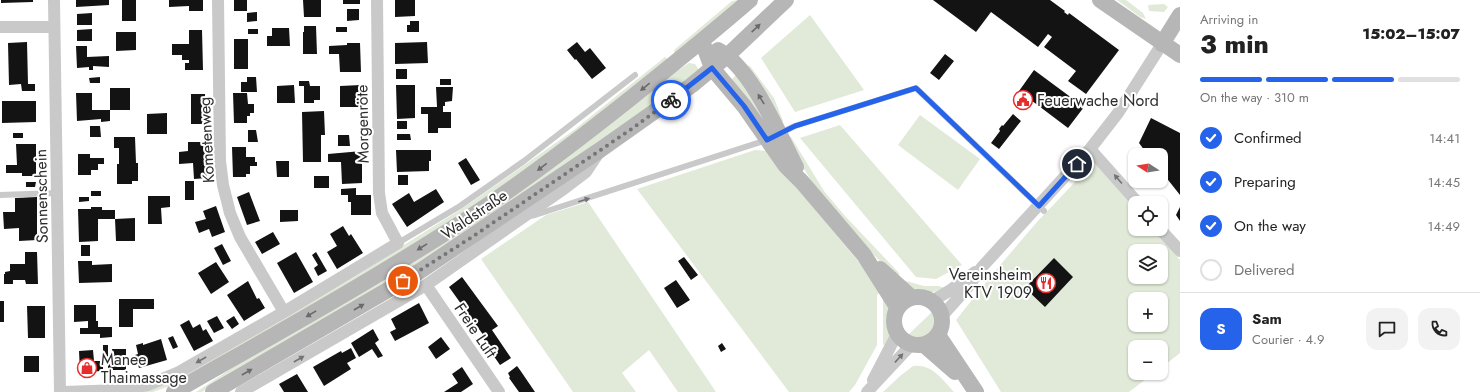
<!DOCTYPE html>
<meta charset="utf-8">
<style>
body{margin:0;font-family:Jost,sans-serif;background:#f2f2f2;color:#222;height:100vh;display:flex;flex-direction:column;font-size:15px;white-space:nowrap}
*{box-sizing:border-box;margin:0}
p{font-size:13px;color:#767676}
.icon{flex:none;width:22px;height:22px;fill:none;stroke:currentColor;stroke-width:2;stroke-linecap:round;stroke-linejoin:round}
.map{position:relative;flex:1;overflow:hidden}
.details{display:flex;flex-direction:column;background:#fff;width:300px}
.details>*{flex:none}
.needle{width:26px;rotate:282deg}
.controls{position:absolute;left:1128px;top:148px;display:grid;gap:8px}
.controls a{display:grid;place-items:center;width:40px;height:40px;border-radius:8px;background:#fff;box-shadow:0 1px 3px #0004;font-size:20px}
.pin{position:absolute;display:grid;place-items:center;width:34px;height:34px;color:#fff;margin:-17px;border:2px solid #fff;border-radius:50%;box-shadow:0 1px 4px #0007}
.courier{position:absolute;display:grid;place-items:center;width:40px;height:40px;margin:-20px;border:3px solid #2563eb;border-radius:50%;background:#fff;color:#222;box-shadow:0 1px 5px #0007}
.head em{font-style:normal;font-weight:800}
.head div{display:flex;flex-direction:column-reverse}
.head{display:flex;align-items:center;justify-content:space-between;height:68px;padding:0 20px}
h1{font-size:26px;font-weight:800;line-height:30px}
.bar{display:grid;grid-template-columns:repeat(4,1fr);gap:6px 4px;align-content:center;height:48px;padding:0 20px}
.bar i{height:5px;border-radius:3px;background:#e0e0e0}
.bar .active{background:#2563eb}
.bar p{grid-column:span 4}
.line{display:flex;align-items:center;gap:10px;padding:0 20px;border-top:1px solid #e0e0e0}
.line div{flex:1}
.round{display:grid;place-items:center;flex:none;width:42px;height:42px;border-radius:12px;background:#f2f2f2}
ol{padding:0 20px;list-style:none}
li{display:flex;align-items:center;gap:12px;height:44px}
li p{margin-inline-start:auto}
li .icon{padding:4px;border-radius:50%;background:#2563eb;color:#fff;stroke-width:4}
li:last-child{color:#767676}
li i{width:22px;height:22px;border:2px solid #e0e0e0;border-radius:50%}
main{display:flex;flex:1;min-height:0}
.map>svg:first-child{display:block}
.green{fill:#e1ead9;fill-rule:evenodd}
.building{fill:#131313}
.lines{fill:none;stroke-linecap:round;stroke-linejoin:round}
.lane{stroke:#c9c9c9;stroke-width:6}
.street{stroke:#c9c9c9;stroke-width:12}
.secondary{stroke:#b6b6b6;stroke-width:16}
.oneway{fill:#6a6a6a}
.oneway2{fill:#737373}
.done{stroke:#767676;stroke-width:4;stroke-dasharray:0 7.2}
.route{stroke:#2563eb;stroke-width:5}
.labels{text-anchor:middle;stroke-width:4;stroke-linejoin:round;paint-order:stroke}
.poi-label{font-size:16px;fill:#2c2c2c;stroke:#fff;text-anchor:start}
.street-label{font-size:16px;fill:#2c2c2c;stroke:#fff}
</style>
<main>
<div class="map">
<svg width="1180" height="392" viewBox="0 0 1180 392">
<rect width="100%" height="100%" fill="#fff"/>
<path class="green" d="M739,0L675,55L674,50L732,1Z
M1117,0H1126L1143,13L1146,19L1140,17Z
M1164,4L1168,7L1164,12L1149,11L1148,5Z
M810,15L864,90L795,112L761,58Z
M665,57L669,60L578,134L468,211L364,276L175,384L153,392H131L361,272L466,206L574,130Z
M689,63L695,64L699,70L663,99L414,268L202,392H196Z
M746,66H750L774,98L783,121L781,124Z
M737,74L758,104L767,131L729,82Z
M920,115L980,159L958,190L898,145Z
M840,125L962,265L936,279L916,277L800,138Z
M788,137H791L824,191L845,216L899,273V276L885,266L865,246L814,185L801,164Z
M755,150L767,151L882,290L877,295V345L855,385L849,392H789L637,189Z
M1095,161L1135,208V229H1153L1180,260V353L1161,368V347H1135V373H1154L1129,392H1001L956,320L996,270L1037,222ZM1135,251H1161V277H1135ZM1135,299H1161V325H1135Z
M588,202L716,392H678L649,350L622,373L636,392H573L481,259L546,215Z
M906,281L924,286H939L944,288C927,296 917,293 904,282Z
M883,298L891,304L888,321L890,336L886,348L883,344Z
M932,312C939,329 926,343 908,335Z
M913,366C932,364 942,379 954,392H883L900,376Z"/>
<path class="building" d="M1,0H33V2L1,3Z
M76,0H109V5L76,7Z
M122,0H136V21H122Z
M169,0H203V11H189V6L169,7Z
M234,0H247V11H234Z
M303,0H321V17H304Z
M343,0H360V4H343Z
M395,0H415V16L395,17Z
M933,0H1050L1065,11L1064,12L1068,15L1069,13L1119,50L1086,94L1068,81L1076,71L1044,47L1052,37L1048,34L1038,47L991,12L976,32Z
M347,9H359V20L347,21Z
M257,12V21L247,22V13Z
M92,13V25H77V14Z
M410,21H419V32H407V25H410Z
M304,26H316L317,54H303V32H304Z
M336,27H347V32H336Z
M272,28H289L290,46H267V36H272Z
M92,29V41H77V30Z
M248,29H258V34H248Z
M189,30H202L203,70H185V63H189V60H182V55H172V44H189Z
M116,32H136V50L116,51Z
M234,39H248V69H234Z
M27,42L28,84H35V91H22L21,84L9,85L8,43Z
M427,42L428,63L395,64V43Z
M577,42L585,52L590,48L606,68L592,79L576,59L575,60L567,50Z
M347,43H360L361,72H340L339,54H329V46L347,45Z
M76,46H87V57L109,56V67L93,66V70H89V67L77,68Z
M945,54L954,61L939,80L930,73Z
M396,69H407V79H396Z
M1034,70L1084,107L1068,128L1019,91Z
M100,77V83H90L89,78Z
M247,77H256L257,92H241V82H247Z
M440,79H451V85H440Z
M299,81H309L310,86H320V100H314V103H304V86H299Z
M294,85L295,103H277V86Z
M361,85V107H340V86Z
M396,85H415V118L397,119Z
M436,87H453L452,101L445,102V106H443V112H451V128H438V133H428V114H421V107H437Z
M110,88H130V110H110Z
M76,93H92V110H110V121L101,122V119L77,121Z
M233,93H247L248,104H254V113H250V116H247V123H234Z
M191,94H205V124H191Z
M2,101H36V122L2,123Z
M324,111L325,135H321V162H303L302,112Z
M167,113V134H147V114Z
M1013,114L1021,121L999,149L991,143L1000,131L999,129L1002,125L1003,126Z
M1151,118L1180,133V195L1161,171V155H1148L1139,143Z
M397,121H407V129H397Z
M90,126H100L101,137H90Z
M248,130H256L258,142H248Z
M13,133H23V138H13Z
M397,134H410L411,140H397Z
M338,135H349L350,146H338Z
M114,137H135L136,163H138V181H132V184H117V164H119V148H114Z
M188,142H207V178L194,179L193,163L179,164V152L188,151Z
M16,144H36V176H22V173H6V165H17Z
M232,147H246V157H255V162H257V166H250V174H246V177H233Z
M396,150H431V161H429V171L397,172Z
M362,151V183L342,184L341,162H328V154Z
M78,154H90V158H104V164H98V170H91V175H78Z
M466,158L480,180L471,185L458,163Z
M276,161H289V177H277Z
M398,175H408V185H398Z
M314,176H329V188H314Z
M185,181H194V200H185Z
M26,182H36L35,187H26Z
M356,188V195H371V215H351V202H348V195H341V189Z
M436,189L444,202L407,227L392,204L409,193L414,202Z
M91,191H101V196H91Z
M249,192L260,221L247,225L237,197Z
M148,196H170V207L161,208L162,224H148Z
M37,197V240L19,241V228L4,229L3,212H15V198Z
M79,197H89V201L79,202Z
M216,206L225,232L212,237L209,229L199,233L195,222L206,219L203,211Z
M91,207H102V210H115V219L135,218V241H116L115,219H98V241L79,242L78,209H91Z
M1180,207V221L1176,215Z
M280,210H298V221L280,222Z
M343,226L349,236L351,234L363,253L337,269L327,252L337,246L330,234Z
M273,232L280,244L262,254L255,242Z
M222,244L231,261L223,265L214,248Z
M81,245H90V256H81Z
M25,252H37L38,284H26L25,280H13V284H4V274H5V272L10,271V264H25Z
M296,252L313,282L294,293L277,263Z
M316,252L327,271L318,276L314,268L318,265L312,255Z
M684,257L698,275L691,280L678,261Z
M1054,258L1073,277L1045,307L1025,288Z
M78,261H92V265L112,264V282L79,283Z
M216,262L229,282L211,294L198,273Z
M462,277L498,326L492,330L511,358L500,365L484,342L485,341L482,337L484,336L449,287Z
M676,280L690,300L677,308L664,288Z
M248,281L257,299L259,298L265,308L244,321L227,295Z
M119,299H154V309H133V327H119Z
M0,301H4V322H0Z
M419,303L429,323L395,341L390,332L396,329L391,319Z
M74,305H96V321H98V327H112V337L100,338V334H80V328H88V321L74,322Z
M27,306H45V338H28Z
M217,316L224,328L214,333L207,321Z
M234,316L239,324L232,329L226,321Z
M189,320L193,328L200,324L203,331L206,329L213,341L194,351L180,325Z
M373,329L379,340L375,343L383,356L378,358L372,349L359,357L351,343Z
M173,336L178,347L173,349L168,338Z
M441,337L450,349L436,359L428,347Z
M161,339L167,360L139,368L135,355L138,354L136,345L143,343V345Z
M722,343L726,349L721,352L718,346Z
M103,345H108V361H103Z
M351,348L356,358L347,363L351,369L324,386L313,367L341,351L342,353Z
M112,349H126V370H108V361H113Z
M93,350L94,361H103V371L80,372L79,351Z
M24,356H39V372H24Z
M517,366L520,370L535,392H519L509,378L510,377L508,373Z
M462,367L473,384L461,392H444L458,383L452,374Z
M297,374L308,392H284L279,384Z"/>
<g class="lines">
<path class="lane" d="M780,133L795,126L916,88L1044,211
M0,195L57,193
M530,216L535,215L767,140
M398,243L460,206L524,161L635,75"/>
<path class="street" d="M54,0L60,392
M218,0L220,161L223,185L230,213L240,237L284,312
M0,27H54
M1090,149L1138,203
M1160,229L1180,251
M426,285L499,392
M932,301L949,291L975,272
M942,316L968,287L982,267L1090,149L1118,113L1162,44
M873,380L897,334
M64,392L120,390L148,385L179,372L284,312L398,243L382,213L379,193L377,0
M241,392L426,285L565,188L586,172L598,154
M867,392L911,345"/>
<path class="secondary" d="M1100,0L1180,55
M702,41L712,68L744,106L785,165L802,182L864,255L897,307
M1162,44L1180,15
M718,50C751,67 779,134 796,167
M880,269L911,297
M894 321a24 24 0 1 1 48 0a24 24 0 1 1-48 0Z
M938,335L976,392
M924,345L955,372
M174,392C272,336 370,282 464,221C522,183 577,141 631,98C671,66 711,34 750,0
M213,392L417,273L600,150L692,85L728,55L786,0"/>
</g>
<defs><path id="oneway-solid" d="M-6-.8H1V-3.2L6.5 0L1 3.2V.8H-6Z"/></defs>
<g class="oneway">
<use href="#oneway-solid" transform="translate(756 28) rotate(-43)"/>
<use href="#oneway-solid" transform="translate(645 87) rotate(141)"/>
<use href="#oneway-solid" transform="translate(761 99) rotate(-121)"/>
<use href="#oneway-solid" transform="translate(542 167) rotate(143)"/>
<use href="#oneway-solid" transform="translate(422 247) rotate(148)"/>
<use href="#oneway-solid" transform="translate(359 307) rotate(-30)"/>
<use href="#oneway-solid" transform="translate(311 314) rotate(149)"/>
<use href="#oneway-solid" transform="translate(247 372) rotate(-30)"/>
</g>
<g class="oneway2">
<use href="#oneway-solid" transform="translate(1118 179) rotate(-131)"/>
<use href="#oneway-solid" transform="translate(584 200) rotate(-17)"/>
<use href="#oneway-solid" transform="translate(899 358) rotate(-47)"/>
<use href="#oneway-solid" transform="translate(299 359) rotate(-30)"/>
<use href="#oneway-solid" transform="translate(201 360) rotate(150)"/>
</g>
<g class="lines">
<path class="done" d="M403,281L472,237L633,128L671,100"/>
<path class="route" d="M671,100L712,68L744,106L767,140L795,126L916,88L1039,206L1077,164"/>
</g>
<defs>
<g id="civic-ring" transform="scale(1)"><circle r="9.5" fill="#fff" stroke="#e72d2b" stroke-width="1.5"/><path d="M-.6-6.5H3V-4.5H.6V-3L4-1V1h2V6H-6V1h2V-1L-.6-3ZM-1.2 2.5V6h2.4V2.5Z" fill="#e72d2b"/></g>
<g id="restaurant-ring" transform="scale(1)"><circle r="9.5" fill="#fff" stroke="#e72d2b" stroke-width="1.5"/><path d="M-5-6h1v4h1v-4h1v4h1v-4h1v5L-1.5 .5V6h-2V.5L-5-1ZM5-6V6H3V1.5H1.5Q1.5-4 5-6Z" fill="#e72d2b"/></g>
<g id="shop-ring" transform="scale(1)"><circle r="9.5" fill="#fff" stroke="#e72d2b" stroke-width="1.5"/><path d="M-5-2.5h2.3a2.7 3.5 0 0 1 5.4 0H5L5.5 6h-11ZM-1.5-2.5h3a1.5 2.3 0 0 0-3 0Z" fill="#e72d2b"/></g>
</defs>
<g fill-rule="evenodd">
<use href="#civic-ring" x="1023" y="100"/>
<use href="#restaurant-ring" x="1046" y="283"/>
<use href="#shop-ring" x="87" y="368"/>
</g>
<g class="labels">
<g class="poi-label">
<text x="1037" y="106">Feuerwache Nord</text>
<text x="1032" y="280" text-anchor="end">Vereinsheim<tspan x="1032" dy="18">KTV 1909</tspan></text>
<text x="101" y="365">Manee<tspan x="101" dy="18">Thaimassage</tspan></text>
</g>
<g class="street-label">
<text transform="translate(362 124) rotate(-91)" y="6">Morgenröte</text>
<text transform="translate(206 140) rotate(-93)" y="6">Kometenweg</text>
<text transform="translate(41 196) rotate(-91)" y="6">Sonnenschein</text>
<text transform="translate(474 214) rotate(-34)" y="6">Waldstraße</text>
<text transform="translate(476 330) rotate(56)" y="6">Freie Luft</text>
</g>
</g>
</svg>
<div class="controls">
<a><svg class="needle" viewBox="-14 -14 28 28"><path d="M0-13l5 13h-10z" fill="#e53935"/><path d="M0 13l5-13h-10z" fill="#767676"/></svg></a>
<a><svg class="icon" aria-label="locate" viewBox="0 0 24 24"><circle cx="12" cy="12" r="6"/><path d="M12 2v4M12 18v4M2 12h4M18 12h4"/></svg></a>
<a><svg class="icon" aria-label="layers" viewBox="0 0 24 24"><path d="M12 4l9 5-9 5-9-5zM3 14l9 5 9-5"/></svg></a>
<a>+</a>
<a>−</a>
</div>
<div class="pin" style="left:403px;top:281px;background:#ea580c"><svg class="icon" aria-label="bag" viewBox="0 0 24 24"><path d="M5 8h14l-1 12H6zM9 8a3 3 0 0 1 6 0"/></svg></div>
<div class="pin" style="left:1077px;top:164px;background:#1f2937"><svg class="icon" aria-label="home" viewBox="0 0 24 24"><path d="M3 11l9-7 9 7M6 9v11h12V9"/></svg></div>
<div class="courier" style="left:671px;top:100px"><svg class="icon" aria-label="bike" viewBox="0 0 24 24"><circle cx="6" cy="16" r="4"/><circle cx="18" cy="16" r="4"/><path d="M6 16l4-8h5l3 8M10 8l3 8H6M13 5h3"/></svg></div>
</div>
<section class="details">
<div class="head"><div><h1>3 min</h1><p>Arriving in</p></div><em>15:02–15:07</em></div>
<div class="bar"><i class="active"></i><i class="active"></i><i class="active"></i><i></i><p>On the way · 310 m</p></div>
<ol>
<li><svg class="icon" aria-label="check" viewBox="0 0 24 24"><path d="M5 12l5 5 9-10"/></svg>Confirmed<p>14:41</p></li>
<li><svg class="icon" aria-label="check" viewBox="0 0 24 24"><path d="M5 12l5 5 9-10"/></svg>Preparing<p>14:45</p></li>
<li><svg class="icon" aria-label="check" viewBox="0 0 24 24"><path d="M5 12l5 5 9-10"/></svg>On the way<p>14:49</p></li>
<li><i></i>Delivered</li>
</ol>
<div class="line" style="height:72px"><b class="round" style="background:#2563eb;color:#fff">S</b><div><b>Sam</b><p>Courier · 4.9</p></div><a class="round"><svg class="icon" aria-label="chat" viewBox="0 0 24 24"><path d="M4 5h16v11H9l-5 4z"/></svg></a><a class="round"><svg class="icon" aria-label="phone" viewBox="0 0 24 24"><path d="M5 4h4l2 5-3 2q2 4 5 5l2-3 5 2v4C11 20 4 13 5 4z"/></svg></a></div>
</section>
</main>
